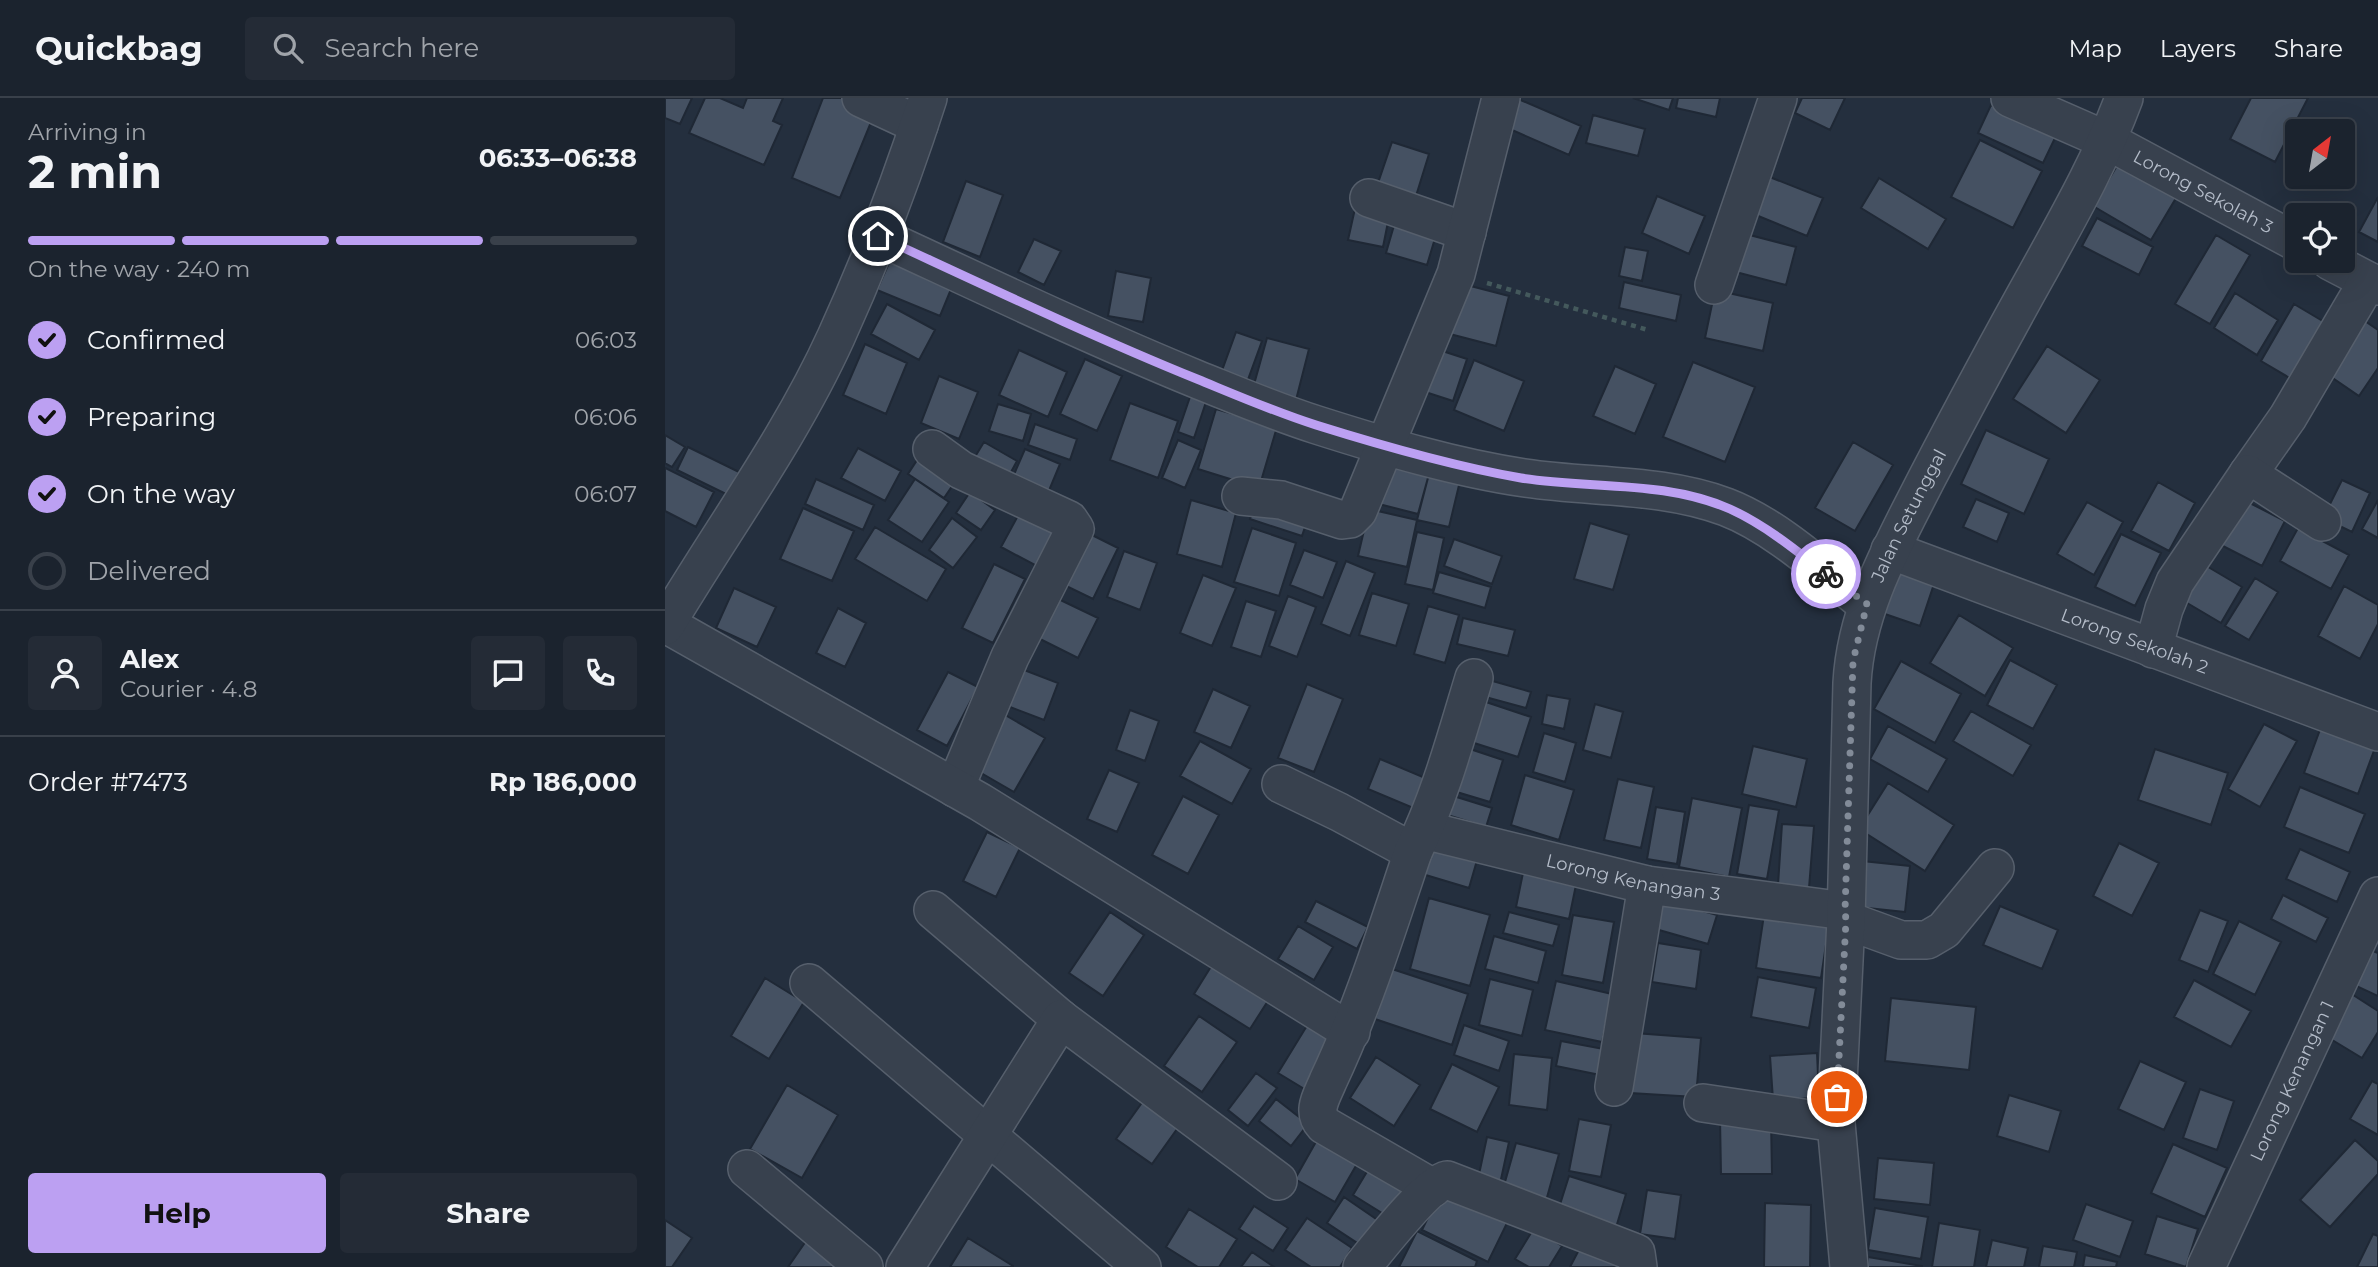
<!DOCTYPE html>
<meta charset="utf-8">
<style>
body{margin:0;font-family:Montserrat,sans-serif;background:#242b36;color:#f1f3f6;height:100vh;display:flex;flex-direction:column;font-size:26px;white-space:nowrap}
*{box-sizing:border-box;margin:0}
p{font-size:23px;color:#a0a4aa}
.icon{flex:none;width:38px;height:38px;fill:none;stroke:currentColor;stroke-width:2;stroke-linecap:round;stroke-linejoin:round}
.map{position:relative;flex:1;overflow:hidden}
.panel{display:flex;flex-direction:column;background:#1b232e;width:665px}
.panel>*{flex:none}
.needle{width:46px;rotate:31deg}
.controls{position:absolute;left:1620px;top:21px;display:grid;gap:14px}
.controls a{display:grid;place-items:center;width:70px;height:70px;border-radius:7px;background:#1b232e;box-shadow:0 7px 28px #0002,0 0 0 2px #39404a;font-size:35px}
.pin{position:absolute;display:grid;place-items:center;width:60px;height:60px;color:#fff;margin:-30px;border:4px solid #fff;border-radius:50%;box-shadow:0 2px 7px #0007}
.courier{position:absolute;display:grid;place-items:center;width:70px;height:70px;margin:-35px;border:5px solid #bca0f2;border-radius:50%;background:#fff;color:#222;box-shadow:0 2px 9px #0007}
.summary em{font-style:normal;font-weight:700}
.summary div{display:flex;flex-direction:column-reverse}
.summary{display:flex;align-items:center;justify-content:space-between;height:119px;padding:0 28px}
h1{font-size:46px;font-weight:700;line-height:52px}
.bar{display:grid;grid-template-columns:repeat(4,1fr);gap:10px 7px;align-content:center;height:84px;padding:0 28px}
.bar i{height:9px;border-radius:5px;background:#39404a}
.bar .selected{background:#bca0f2}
.bar p{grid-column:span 4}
.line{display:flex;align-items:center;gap:18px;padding:0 28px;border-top:2px solid #39404a}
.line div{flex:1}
.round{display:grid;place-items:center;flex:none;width:74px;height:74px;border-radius:7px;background:#242b36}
ol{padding:0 28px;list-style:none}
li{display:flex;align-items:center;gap:21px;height:77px}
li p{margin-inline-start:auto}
li .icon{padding:7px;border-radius:50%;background:#bca0f2;color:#111;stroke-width:4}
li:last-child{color:#a0a4aa}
li i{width:38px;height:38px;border:4px solid #39404a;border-radius:50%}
.button{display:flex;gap:14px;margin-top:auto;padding:14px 28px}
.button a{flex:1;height:80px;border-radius:7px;background:#bca0f2;color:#111;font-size:28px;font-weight:700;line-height:80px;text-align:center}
.button a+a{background:#242b36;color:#f1f3f6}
header{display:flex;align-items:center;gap:42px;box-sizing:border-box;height:98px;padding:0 35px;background:#1b232e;border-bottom:2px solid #39404a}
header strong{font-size:33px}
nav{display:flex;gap:38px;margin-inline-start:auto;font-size:24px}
.search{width:490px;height:63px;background:#242b36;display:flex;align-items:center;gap:18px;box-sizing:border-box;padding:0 24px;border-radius:7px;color:#a0a4aa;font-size:26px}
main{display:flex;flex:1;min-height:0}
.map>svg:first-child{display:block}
.building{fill:#455162;stroke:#1f2835;stroke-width:2}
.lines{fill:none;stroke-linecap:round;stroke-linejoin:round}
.minor-casing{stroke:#565f6c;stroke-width:40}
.path{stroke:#44595c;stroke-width:4.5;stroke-dasharray:5 5;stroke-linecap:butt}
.minor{stroke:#38414e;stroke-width:37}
.done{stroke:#828b98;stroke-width:7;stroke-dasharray:0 12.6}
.route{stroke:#bca0f2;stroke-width:9}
.labels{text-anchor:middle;stroke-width:5;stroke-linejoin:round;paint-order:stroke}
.street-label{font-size:18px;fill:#b4bcc9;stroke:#1d2633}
</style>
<header>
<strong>Quickbag</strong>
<div class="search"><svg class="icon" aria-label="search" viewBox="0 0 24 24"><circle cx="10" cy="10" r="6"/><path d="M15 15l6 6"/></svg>Search here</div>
<nav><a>Map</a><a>Layers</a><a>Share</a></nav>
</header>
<main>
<section class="panel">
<div class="summary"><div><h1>2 min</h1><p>Arriving in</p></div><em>06:33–06:38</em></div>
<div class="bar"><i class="selected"></i><i class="selected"></i><i class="selected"></i><i></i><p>On the way · 240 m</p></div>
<ol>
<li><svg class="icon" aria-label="check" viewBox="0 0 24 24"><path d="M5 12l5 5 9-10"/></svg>Confirmed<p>06:03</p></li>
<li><svg class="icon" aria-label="check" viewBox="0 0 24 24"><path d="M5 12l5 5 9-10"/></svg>Preparing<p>06:06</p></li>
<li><svg class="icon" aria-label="check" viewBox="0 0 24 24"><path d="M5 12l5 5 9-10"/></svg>On the way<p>06:07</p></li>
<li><i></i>Delivered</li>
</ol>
<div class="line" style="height:126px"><a class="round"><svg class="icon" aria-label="person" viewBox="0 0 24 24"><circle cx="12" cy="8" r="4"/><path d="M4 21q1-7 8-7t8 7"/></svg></a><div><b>Alex</b><p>Courier · 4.8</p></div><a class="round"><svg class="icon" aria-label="chat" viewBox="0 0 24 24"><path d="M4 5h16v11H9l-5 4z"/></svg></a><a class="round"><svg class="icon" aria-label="phone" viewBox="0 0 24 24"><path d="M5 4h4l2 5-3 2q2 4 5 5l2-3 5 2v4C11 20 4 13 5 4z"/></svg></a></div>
<div class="line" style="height:91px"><div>Order #7473</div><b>Rp 186,000</b></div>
<div class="button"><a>Help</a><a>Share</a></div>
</section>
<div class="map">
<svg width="1713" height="1169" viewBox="0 0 1713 1169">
<rect width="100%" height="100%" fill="#242f3e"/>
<path class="building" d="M0,0H27L15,26L0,20Z
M40,0H55L78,10L82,0H118L108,23L117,27L99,67L24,35Z
M158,0H181L211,12L175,100L127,80Z
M851,0L916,28L904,57L838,28Z
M968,0H1008L1004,12Z
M1013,0H1055L1051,19L1011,10Z
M1137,0H1180L1165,32L1130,15Z
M1586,0H1643L1610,64L1565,41Z
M1326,7L1391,38L1378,65L1313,35Z
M928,17L980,31L973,58L921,45Z
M1315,42L1377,73L1348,130L1286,99Z
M727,44L764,56L751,98L713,85Z
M1456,61L1514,95L1486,142L1428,108Z
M1097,76L1158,100L1142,138L1081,113Z
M1214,80L1281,121L1263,151L1196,110Z
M301,83L338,97L315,159L278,144Z
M992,98L1040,118L1024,156L977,135Z
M1713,99V144L1694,134Z
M691,106L725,114L718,149L683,142Z
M1432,120L1488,149L1474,177L1417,148Z
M730,124L771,137L762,167L721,155Z
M1073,134L1131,149L1121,187L1063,172Z
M1551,137L1585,157L1545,226L1510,206Z
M369,141L396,153L379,187L353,174Z
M960,149L983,153L977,183L954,178Z
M227,158L289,184L275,218L212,192Z
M451,173L486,180L478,224L443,218Z
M959,184L1016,197L1011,223L954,210Z
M794,185L844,198L831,248L781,235Z
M1050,192L1108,205L1098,253L1040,240Z
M1570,195L1613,222L1592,257L1549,230Z
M222,206L270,232L254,262L206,236Z
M1629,206L1661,225L1628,282L1596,263Z
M1694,219L1713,232V270L1694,298L1656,272Z
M571,234L597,243L581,287L555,278Z
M602,240L644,251L631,302L588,290Z
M200,246L242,265L221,316L178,297Z
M1382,248L1435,282L1401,335L1348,301Z
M765,249L802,261L788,303L751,291Z
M354,252L402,274L383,319L334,297Z
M420,261L457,278L432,333L395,316Z
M809,262L859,283L839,333L789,312Z
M1028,264L1090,289L1060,364L998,339Z
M950,268L991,286L970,336L928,318Z
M274,278L313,294L294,341L256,325Z
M526,296L542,301L529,340L513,334Z
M465,305L513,323L493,380L445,362Z
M333,306L366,316L358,343L324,333Z
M551,311L612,329L594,390L533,371Z
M370,326L412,341L405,362L363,347Z
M1321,332L1384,361L1359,416L1296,386Z
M0,337L20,349L7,369L0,365Z
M513,342L536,352L520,390L497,380Z
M319,344L352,363L339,387L305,367Z
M1188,344L1228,367L1190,433L1150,410Z
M23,349L74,374L63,397L12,372Z
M193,350L236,373L220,403L176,380Z
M360,351L395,366L383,395L347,381Z
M258,353L294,378L279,400L243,376Z
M717,363L764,376L753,416L706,404Z
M0,370L49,394L31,429L0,413Z
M764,376L795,383L784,429L752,422Z
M151,381L209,407L198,432L140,406Z
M250,381L284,404L257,444L223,422Z
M1677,382L1705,395L1687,434L1658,420Z
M1493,384L1530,405L1504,453L1466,433Z
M305,394L330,412L316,432L291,415Z
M1575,400L1620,423L1597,468L1552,445Z
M1311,401L1344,415L1332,444L1298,429Z
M526,402L571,415L557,469L512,456Z
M1713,402V440L1697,431Z
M591,403L643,420L637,438L585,421Z
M1422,404L1458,424L1429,477L1392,456Z
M138,410L189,433L167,483L115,461Z
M704,411L752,422L742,469L693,458Z
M356,412L403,436L383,474L336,449Z
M287,420L312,439L288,470L264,452Z
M925,425L964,437L948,492L909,481Z
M210,429L281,471L262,503L190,461Z
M587,430L631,445L614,498L569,484Z
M1633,430L1684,457L1666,491L1615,463Z
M417,432L453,450L428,501L393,484Z
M752,434L779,440L768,492L740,486Z
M1456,436L1496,455L1470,508L1430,489Z
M789,441L837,458L827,486L779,468Z
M639,452L672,464L658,500L625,487Z
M459,453L492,465L475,512L442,499Z
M681,463L710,475L685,538L656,526Z
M1533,463L1577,489L1556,525L1512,499Z
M329,466L360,481L328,545L297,530Z
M1232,470L1270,483L1255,528L1217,515Z
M774,474L826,489L820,510L768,495Z
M538,477L571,490L547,548L515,535Z
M1590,480L1613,494L1584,542L1560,528Z
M1679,488L1713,507V526L1695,561L1653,538Z
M69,490L111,509L92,549L51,530Z
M707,495L744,506L731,548L694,537Z
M385,497L433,520L413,560L365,536Z
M623,498L651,509L632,559L604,548Z
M581,503L611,513L596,559L566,549Z
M763,508L794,517L780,565L749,556Z
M173,510L201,525L180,569L151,555Z
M1294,517L1348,550L1320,598L1265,565Z
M798,520L850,532L843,558L792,546Z
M1345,562L1392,587L1368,631L1322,607Z
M1236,563L1296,596L1270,645L1209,611Z
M346,567L393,585L379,622L332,604Z
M283,574L313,589L282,648L252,632Z
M817,580L866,594L861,610L813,597Z
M642,586L678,601L649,674L613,660Z
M548,591L585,608L566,650L529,634Z
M882,597L905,601L899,631L877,626Z
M818,603L866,619L853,659L806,644Z
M930,606L958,614L946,660L918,652Z
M465,612L494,623L480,663L451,652Z
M1306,613L1366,647L1348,678L1288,643Z
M335,614L380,640L349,694L304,668Z
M1599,626L1632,643L1595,709L1563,691Z
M1223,628L1282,661L1263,694L1205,661Z
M1656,629L1710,650L1693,696L1639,675Z
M879,635L911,645L900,684L868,674Z
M535,643L586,671L567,706L515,678Z
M1088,648L1142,661L1131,709L1077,696Z
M799,649L838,662L825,704L785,692Z
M1490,651L1563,675L1546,727L1473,702Z
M715,661L765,682L753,712L703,691Z
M444,672L474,685L452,734L422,721Z
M860,677L909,692L894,742L846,727Z
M953,681L989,689L976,750L939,742Z
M1223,685L1289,727L1260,773L1194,731Z
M1635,689L1700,716L1684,755L1619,729Z
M782,696L827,710L821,729L776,715Z
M518,698L554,717L523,776L487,757Z
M1027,700L1077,710L1064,779L1014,769Z
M1084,707L1114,712L1102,781L1072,776Z
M991,709L1020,714L1012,766L982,761Z
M1117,726L1149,728L1144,790L1113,787Z
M322,734L355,750L331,799L298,783Z
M765,737L815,752L804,790L754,775Z
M1454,745L1494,765L1467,818L1428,798Z
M1635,751L1685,774L1672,804L1621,781Z
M1197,763L1245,768L1240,814L1193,809Z
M859,770L912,782L904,821L851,809Z
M1618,797L1663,820L1651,844L1606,821Z
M764,800L825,817L805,888L745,871Z
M995,801L1052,817L1043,846L987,830Z
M651,803L703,829L692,851L640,824Z
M1335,808L1393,832L1377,871L1318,847Z
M1100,810L1165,820L1156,880L1091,870Z
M1535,812L1563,823L1543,874L1514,862Z
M445,814L479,837L438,898L404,875Z
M844,814L894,827L888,848L838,835Z
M908,817L949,824L938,885L897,877Z
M1574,823L1616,844L1590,897L1548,876Z
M633,828L668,849L649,882L613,861Z
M829,838L881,853L873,885L820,871Z
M993,845L1036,852L1031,891L987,884Z
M1703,851L1713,855V898L1687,886Z
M552,859L608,895L585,931L529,896Z
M727,871L803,896L787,947L710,921Z
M1093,879L1151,890L1144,930L1086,919Z
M100,880L139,904L104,961L66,938Z
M825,881L868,892L857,938L814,927Z
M1529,882L1586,913L1566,949L1509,919Z
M891,883L947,896L937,944L880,932Z
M1685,895L1713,913V934L1697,960L1659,937Z
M1226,900L1311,909L1304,972L1220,963Z
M534,918L572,944L537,994L499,968Z
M643,926L671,943L641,992L613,975Z
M799,927L844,943L834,973L789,957Z
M969,935L1036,940L1031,999L965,995Z
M896,943L944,952L940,978L891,968Z
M1152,955L1154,1000L1108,1002L1105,958Z
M849,956L887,960L882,1012L844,1007Z
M711,959L755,987L729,1028L685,1000Z
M1475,963L1521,984L1499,1032L1453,1011Z
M787,966L834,989L812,1034L765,1011Z
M591,975L612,990L583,1028L563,1012Z
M1707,983L1713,986V1037L1685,1021Z
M122,987L173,1017L137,1080L85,1051Z
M1535,991L1569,1003L1552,1052L1518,1040Z
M486,992L522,1017L487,1066L451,1041Z
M1344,997L1396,1013L1384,1054L1332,1038Z
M611,1001L643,1026L626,1048L594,1023Z
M914,1021L946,1027L936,1079L904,1073Z
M1055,1021H1106L1107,1076H1056Z
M822,1039L844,1044L835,1086L813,1081Z
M652,1042L692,1066L670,1104L630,1081Z
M1690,1042L1713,1063V1076L1665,1129L1635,1102Z
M851,1045L894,1056L881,1103L838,1091Z
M1508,1046L1562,1070L1540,1119L1486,1095Z
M1213,1060L1269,1065L1265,1107L1209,1101Z
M709,1062L747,1086L725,1120L688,1097Z
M904,1078L961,1096L950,1133L892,1116Z
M779,1086L845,1119L823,1164L757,1132Z
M982,1092L1016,1097L1010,1141L975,1136Z
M679,1099L714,1123L697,1148L662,1125Z
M1100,1105L1146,1107L1145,1169H1099Z
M1421,1106L1468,1123L1455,1159L1408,1142Z
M589,1108L623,1130L608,1153L574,1131Z
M1210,1110L1263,1119L1256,1161L1203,1152Z
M524,1111L572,1141L554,1169H533L501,1149Z
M1492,1118L1533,1131L1521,1169L1480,1156Z
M642,1120L687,1150L675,1169H646L620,1152Z
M0,1122L27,1140L7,1169H0Z
M1274,1125L1315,1132L1309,1169H1267Z
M869,1130L897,1148L884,1169H864L850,1161Z
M148,1133L185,1169H123Z
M752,1133L812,1163L810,1169H734Z
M1708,1136L1713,1138V1169H1692Z
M303,1140L348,1168V1169H285Z
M1327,1142L1363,1150L1359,1169H1321Z
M916,1148L958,1169H905Z
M1378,1148L1412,1154L1409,1169H1374Z
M587,1154L609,1169H576Z
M1420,1157L1452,1164L1451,1169H1418Z
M1203,1159L1257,1168V1169H1202Z"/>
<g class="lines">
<g class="minor-casing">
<g id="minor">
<path d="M196,0L254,27"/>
<path id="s1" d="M1345,0L1443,43L1633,145"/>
<path d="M704,100L802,134"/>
<path d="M213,138C319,187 424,237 531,281C571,297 611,314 652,327C718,348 791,370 860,380C927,390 997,385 1061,409C1111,428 1160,474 1202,507"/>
<path d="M1665,163L1713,188"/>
<path d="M1049,187L1113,0"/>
<path d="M267,351L296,372L404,422L410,431L345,559L290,690"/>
<path d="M1583,376L1623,319L1703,183"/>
<path d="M576,398L616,402L677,422L685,421L693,413L791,176L836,0"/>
<path id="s2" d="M1225,452L1713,634"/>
<path d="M1,526L315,704L686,934"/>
<path d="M0,528C57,432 125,340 171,239C206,162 237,81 263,0"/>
<path d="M1488,551L1499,511L1510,484L1583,376L1657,424"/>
<path d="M616,686L674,714L748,754"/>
<path id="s3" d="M759,732L982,787L1180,813"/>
<path d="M268,812L396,921"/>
<path d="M1181,822L1236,842H1262L1279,832L1330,770"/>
<path d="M144,885L477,1169"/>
<path d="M949,989L982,787"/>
<path d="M1038,1005L1171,1025"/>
<path d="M82,1071L199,1169"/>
<path d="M768,1090L659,1027C646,1013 657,998 663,983C698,909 722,831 748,754C775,699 791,639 809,580"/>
<path d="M240,1169L396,921L613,1083"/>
<path d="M697,1169C712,1151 762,1086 782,1082L971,1155L973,1169"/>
<path id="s4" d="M1184,1169L1171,1025L1181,822L1187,585C1191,511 1228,447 1261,382C1297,313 1334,244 1372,176C1404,118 1436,62 1459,0"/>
<path id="s5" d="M1541,1169L1713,798"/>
</g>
</g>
<path class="path" d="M822,185L983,232"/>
<use href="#minor" class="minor"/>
</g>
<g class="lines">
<path class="done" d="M1161,476L1202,506L1188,563L1180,813L1181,822L1172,999"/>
<path class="route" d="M213,138C319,187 424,237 532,281C571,297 610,314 651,327C718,348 787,368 856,380C924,391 1000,382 1065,411C1100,427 1131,452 1161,476"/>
</g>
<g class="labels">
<g class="street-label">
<text dy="6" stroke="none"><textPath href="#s1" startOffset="215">Lorong Sekolah 3</textPath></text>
<text dy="6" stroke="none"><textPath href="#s4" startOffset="763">Jalan Setunggal</textPath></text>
<text dy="6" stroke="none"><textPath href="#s2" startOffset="261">Lorong Sekolah 2</textPath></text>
<text dy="6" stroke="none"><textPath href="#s3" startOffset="215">Lorong Kenangan 3</textPath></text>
<text dy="6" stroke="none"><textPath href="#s5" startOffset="205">Lorong Kenangan 1</textPath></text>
</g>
</g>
</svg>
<div class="controls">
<a><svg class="needle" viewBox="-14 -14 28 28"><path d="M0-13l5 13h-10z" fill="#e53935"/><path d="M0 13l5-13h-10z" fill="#a0a4aa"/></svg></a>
<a><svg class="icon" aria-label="locate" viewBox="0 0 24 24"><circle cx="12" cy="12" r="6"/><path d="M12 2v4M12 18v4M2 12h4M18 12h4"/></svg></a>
</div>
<div class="pin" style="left:1172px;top:999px;background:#ea580c"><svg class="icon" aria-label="bag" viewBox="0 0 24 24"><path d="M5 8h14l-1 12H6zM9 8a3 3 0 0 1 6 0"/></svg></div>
<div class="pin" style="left:213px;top:138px;background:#1f2937"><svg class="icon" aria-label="home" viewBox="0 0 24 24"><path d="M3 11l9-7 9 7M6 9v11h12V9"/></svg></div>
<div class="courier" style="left:1161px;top:476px"><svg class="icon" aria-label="bike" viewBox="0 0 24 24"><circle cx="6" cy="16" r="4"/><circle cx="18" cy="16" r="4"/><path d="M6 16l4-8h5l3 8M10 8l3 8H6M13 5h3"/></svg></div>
</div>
</main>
